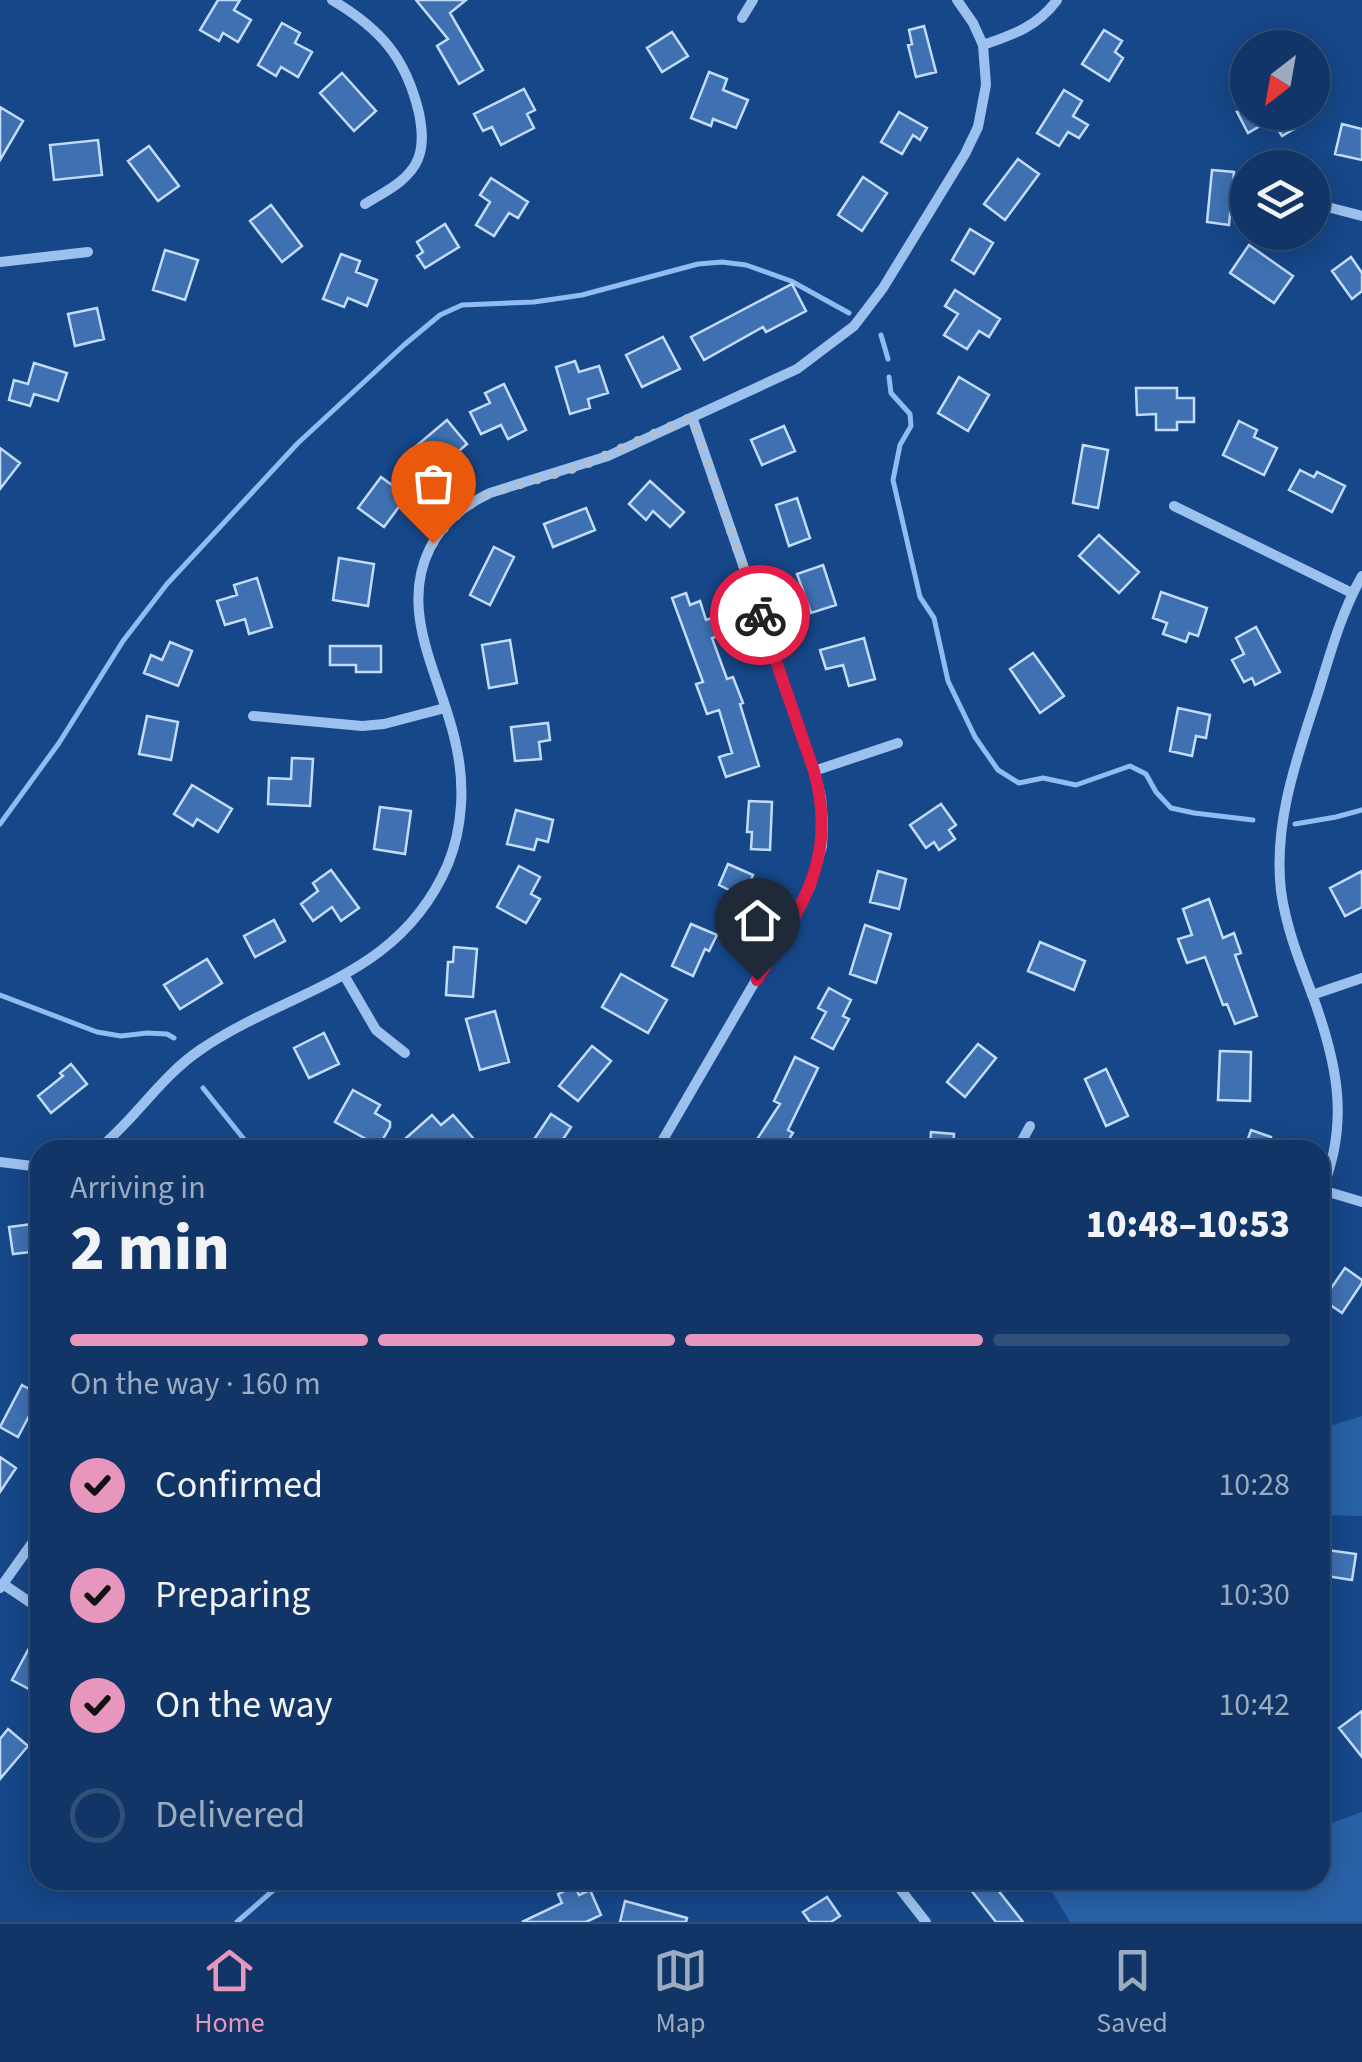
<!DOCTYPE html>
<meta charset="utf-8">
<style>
body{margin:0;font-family:"Source Sans 3",sans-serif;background:#1e406f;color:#f1f3f6;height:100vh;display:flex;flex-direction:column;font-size:38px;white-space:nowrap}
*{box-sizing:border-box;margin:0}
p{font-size:32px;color:#9cabbf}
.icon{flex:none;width:55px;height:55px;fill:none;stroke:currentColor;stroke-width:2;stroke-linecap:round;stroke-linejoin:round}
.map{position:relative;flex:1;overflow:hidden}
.drawer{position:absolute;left:30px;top:1140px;width:1300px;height:750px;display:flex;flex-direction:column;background:#103566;border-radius:30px;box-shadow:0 5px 25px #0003,0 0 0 2px #30507a}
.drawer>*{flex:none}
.needle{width:65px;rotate:211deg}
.controls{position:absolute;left:1230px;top:30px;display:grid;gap:20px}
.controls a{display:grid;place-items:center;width:100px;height:100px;border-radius:50%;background:#103566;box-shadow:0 5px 25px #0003,0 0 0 2px #30507a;font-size:50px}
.pin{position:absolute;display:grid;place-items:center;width:85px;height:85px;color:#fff;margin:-102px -42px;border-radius:50% 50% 50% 0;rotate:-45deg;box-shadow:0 0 10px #0007}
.pin .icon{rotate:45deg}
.courier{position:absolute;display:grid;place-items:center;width:100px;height:100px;margin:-50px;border:8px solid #e11d48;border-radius:50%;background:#fff;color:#222;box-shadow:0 2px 12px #0007}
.headline em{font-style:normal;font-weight:800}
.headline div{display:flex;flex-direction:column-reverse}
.headline{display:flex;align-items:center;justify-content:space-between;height:170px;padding:0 40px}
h1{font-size:65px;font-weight:800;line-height:75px}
.bar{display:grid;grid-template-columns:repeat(4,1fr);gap:15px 10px;align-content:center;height:120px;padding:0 40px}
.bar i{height:12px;border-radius:8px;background:#30507a}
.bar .on{background:#e797bd}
.bar p{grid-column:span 4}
ol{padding:0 40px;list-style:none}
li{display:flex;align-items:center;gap:30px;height:110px}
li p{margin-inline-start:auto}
li .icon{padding:10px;border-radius:50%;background:#e797bd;color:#111;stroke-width:4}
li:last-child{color:#9cabbf}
li i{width:55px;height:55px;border:5px solid #30507a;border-radius:50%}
.menu{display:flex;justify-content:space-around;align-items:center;height:140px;border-top:2px solid #30507a;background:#103566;font-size:28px;color:#9cabbf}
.menu a{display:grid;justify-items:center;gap:5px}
.menu .on{color:#e797bd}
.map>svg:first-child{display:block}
.green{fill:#2961a6}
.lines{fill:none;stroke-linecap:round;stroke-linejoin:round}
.stream{stroke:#90bcf1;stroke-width:5}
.building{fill:#3f71b2;stroke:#c3dcfa;stroke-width:2.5}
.street{stroke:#9dc1ee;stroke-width:10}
.done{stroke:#adbfd5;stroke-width:10;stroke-dasharray:0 18}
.route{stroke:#e11d48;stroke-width:12}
</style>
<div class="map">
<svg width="1362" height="1922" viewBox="0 0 1362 1922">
<rect width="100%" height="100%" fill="#164788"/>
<path class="green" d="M1362,1416V1516L1320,1515V1429Z
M1362,1812V1922H1070L1045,1880H1320V1824L1324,1826Z"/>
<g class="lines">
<path class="stream" d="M881,335L888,359
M889,377L891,393L910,414L911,426L900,445L893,480L920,597L934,618L948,681L975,737L998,770L1019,783L1043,778L1076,785L1130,766L1146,774L1156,792L1171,808L1194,813L1253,820
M0,824L59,743L123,641L167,584L298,443L404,345L440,315L462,305L534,302L582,295L698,264L722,262L746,265L791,281L849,313
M1295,824L1336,817L1362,810
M0,995L97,1032L121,1036L147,1033L167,1034L174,1038
M203,1088L247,1143L257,1150
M237,1922L285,1880"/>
</g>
<path class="building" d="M218,0H240L234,10L251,20L238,42L223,33L219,41L200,30Z
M416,0H466L450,13L483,70L459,84L437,46L448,39Z
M282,23L300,33L295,43L312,52L298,77L281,67L276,76L258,65Z
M924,26L936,72L916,77L908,45L912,44L909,30Z
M1104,30L1122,41L1115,52L1123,58L1109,81L1082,64Z
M672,32L688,56L662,72L647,48Z
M709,72L727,79L723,90L748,100L736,128L713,119L711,126L691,118Z
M342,73L376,111L354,131L320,93Z
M524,89L535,110L527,114L534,128L501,145L492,127L483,131L474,114Z
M1064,90L1082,101L1073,116L1088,125L1079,138L1068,132L1059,146L1037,133Z
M0,107L23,121L0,160Z
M899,112L927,128L920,140L913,135L902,154L881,142Z
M1237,112H1291L1299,126L1282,136L1272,119L1248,133Z
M1342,124L1362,129V160L1335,154Z
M98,140L102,175L54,180L50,145Z
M149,146L179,186L158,201L128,161Z
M1018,159L1039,174L1005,220L984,204Z
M1212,170L1234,172L1229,225L1207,222Z
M863,177L887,193L862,231L838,215Z
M491,178L528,202L518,218L509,213L494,236L476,225L490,202L480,195Z
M271,205L302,246L282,262L250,221Z
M445,224L459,247L425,268L417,256L423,252L417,242Z
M970,229L993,243L974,274L952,260Z
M1249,245L1293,276L1274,303L1230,273Z
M165,250L198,260L185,300L153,290Z
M341,254L360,261L356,272L377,280L367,306L348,298L344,307L323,299Z
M1351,257L1362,273V291L1352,299L1332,271Z
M792,284L806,311L766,332L763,327L704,360L691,337Z
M955,290L1000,319L989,337L979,331L967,349L944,335L958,314L945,306Z
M97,308L104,339L75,346L68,314Z
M663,337L680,369L642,387L626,355Z
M575,361L579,372L599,366L608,393L588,399L590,408L570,414L556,367Z
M34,363L67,373L58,401L34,394L30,406L9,400L14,380L28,384Z
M959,377L989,395L968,431L938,413Z
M504,384L526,430L508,439L501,425L481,434L470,412L490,403L485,393Z
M1136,388H1177V398H1194V422H1177V430H1156V414L1137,415Z
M447,420L467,444L428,477L408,453Z
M1239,421L1257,430L1254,437L1277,448L1264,475L1223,455Z
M784,426L795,451L762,465L751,440Z
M1083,445L1108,450L1098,508L1073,503Z
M0,448L20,463L0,489Z
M1300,470L1314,477L1317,472L1345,486L1332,512L1289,490Z
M381,477L407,496L384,527L358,508Z
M650,481L684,512L670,527L653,511L646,520L629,504Z
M797,498L810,538L789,546L776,505Z
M586,508L595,530L553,547L544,524Z
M1099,535L1139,572L1119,593L1079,556Z
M494,547L514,557L490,605L470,595Z
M339,558L374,564L368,606L333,600Z
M823,565L836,605L811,613L797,574Z
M257,578L272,627L249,634L245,619L225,625L217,601L237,595L234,585Z
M1161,592L1207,608L1198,636L1189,633L1186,642L1163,634L1167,623L1153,618Z
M686,593L690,605L700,601L706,620L712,618L719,636L712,638L727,679L733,677L743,703L740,704L759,766L726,777L719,757L732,753L719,710L707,714L696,684L703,682L672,598Z
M1256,627L1280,672L1255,685L1252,678L1244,682L1232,660L1244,654L1236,638Z
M864,638L875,679L849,686L843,665L826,669L820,650Z
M510,640L517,683L489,688L482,645Z
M170,642L192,651L178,686L144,673L151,655L162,660Z
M330,646H381V672H356V665H330Z
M1033,653L1064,696L1040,713L1010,669Z
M1178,708L1210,715L1206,738L1196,736L1192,756L1170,751Z
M147,716L178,722L171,760L139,754Z
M548,723L550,740L539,742L541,759L515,761L511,727Z
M292,758L313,759L310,806L268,804L269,778L291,779Z
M192,785L232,809L218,832L197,819L193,826L174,814Z
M749,801L772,802L770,850L751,849L752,832H747Z
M941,804L956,825L949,830L955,839L939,850L934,842L926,848L910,825Z
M380,807L411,811L405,854L374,849Z
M516,810L553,820L548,842L537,839L534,850L507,844Z
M728,864L753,875L736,915L720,908L729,890L719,885Z
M519,866L540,877L531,894L540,899L526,923L497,907Z
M331,870L359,908L341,921L332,907L313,921L301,904L318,891L313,883Z
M878,871L906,879L899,909L870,902Z
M1362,871V907L1345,916L1330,888Z
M1209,899L1223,938L1234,933L1241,953L1235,955L1257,1016L1235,1024L1227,1004L1223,1005L1205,957L1187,963L1178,939L1192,935L1183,909Z
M274,920L285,941L255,957L244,936Z
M691,924L717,935L709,951L705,949L693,976L672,966Z
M865,925L891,934L876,983L850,974Z
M1040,942L1085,961L1074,990L1028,971Z
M454,947L477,949L473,997L446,995L448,962H453Z
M207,959L222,983L180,1009L164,985Z
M621,974L667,1000L648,1033L602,1007Z
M829,988L851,1000L843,1016L849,1019L833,1049L812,1038L826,1012L818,1008Z
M495,1011L509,1062L480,1070L466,1019Z
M324,1033L339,1064L309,1078L294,1048Z
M978,1044L996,1058L965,1097L947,1082Z
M592,1046L611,1061L578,1101L559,1086Z
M1220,1051L1251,1052L1250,1101L1218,1100Z
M795,1057L818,1068L788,1130L793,1133L782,1150H750L780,1104L774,1101Z
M71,1064L87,1084L51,1113L38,1096L63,1076L60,1073Z
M1106,1069L1128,1116L1106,1126L1085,1079Z
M353,1090L380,1105L375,1113L390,1122V1127L379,1146L335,1122Z
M551,1114L571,1127L556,1150H527Z
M432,1115L441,1125L453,1115L473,1138L459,1150H414L405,1139Z
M1251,1130L1271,1137L1267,1150H1244Z
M931,1132L954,1134L953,1150H930Z
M40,1223V1251L13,1254L9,1227Z
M1345,1268L1362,1280V1283L1342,1313L1323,1300Z
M22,1385L40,1395L18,1437L0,1427Z
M0,1457L16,1468L0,1492Z
M1320,1549L1356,1554L1352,1580L1320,1575Z
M28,1650L40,1657V1695L12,1680Z
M1362,1711V1757L1339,1728Z
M8,1729L28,1746L0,1779V1739Z
M963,1880H990L1023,1922H996Z
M575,1886L579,1895L590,1890L601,1915L586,1922H522L562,1903L558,1894Z
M827,1897L840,1916L831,1922H810L803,1912Z
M625,1901L687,1918L686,1922H620Z"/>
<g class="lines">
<path class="street" d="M332,0C381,29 406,58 419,113C422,128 424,144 418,159C409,181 384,192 365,204
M742,18L753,0
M983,45C1013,35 1038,26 1057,0
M1312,203L1362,216
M0,262L88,252
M1174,506L1352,593
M253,716L362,726L384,724L445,708
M814,771L898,743
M344,975L376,1030L405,1053
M1312,995L1362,978
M97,1150C135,1120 159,1078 200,1050C291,988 399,979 448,864C463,827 465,784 456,745C443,680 397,614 430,548C444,521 463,506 490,493L608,456L797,369L854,326L883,288L965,154L978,127L986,85L983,45L973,23L957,0
M657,1150L810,887L822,846L823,823L821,797L814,771L692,417
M1017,1150L1030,1126
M0,1162L40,1167
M1322,1190L1362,1202
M1320,1194C1351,1124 1337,1062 1312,994C1299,960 1286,927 1281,891C1273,821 1298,755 1319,690C1331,651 1342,611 1362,576
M3,1584L40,1609
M0,1588L40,1532
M893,1880L926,1922"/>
</g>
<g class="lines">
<path class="done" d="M433,543C449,519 464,506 490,493L582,466L692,417L760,615"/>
<path class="route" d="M757,980C800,907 839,860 814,771L760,615"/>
</g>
</svg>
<div class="controls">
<a><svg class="needle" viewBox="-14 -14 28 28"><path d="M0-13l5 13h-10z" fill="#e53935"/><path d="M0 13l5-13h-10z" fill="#9cabbf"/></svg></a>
<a><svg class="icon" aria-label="layers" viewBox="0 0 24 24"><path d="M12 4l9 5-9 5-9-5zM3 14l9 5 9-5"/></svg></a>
</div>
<div class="pin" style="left:433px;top:543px;background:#ea580c"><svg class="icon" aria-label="bag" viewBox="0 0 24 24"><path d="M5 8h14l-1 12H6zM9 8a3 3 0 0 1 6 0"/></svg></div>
<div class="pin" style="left:757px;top:980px;background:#1f2937"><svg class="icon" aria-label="home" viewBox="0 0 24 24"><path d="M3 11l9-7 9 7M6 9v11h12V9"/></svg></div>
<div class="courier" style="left:760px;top:615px"><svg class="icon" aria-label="bike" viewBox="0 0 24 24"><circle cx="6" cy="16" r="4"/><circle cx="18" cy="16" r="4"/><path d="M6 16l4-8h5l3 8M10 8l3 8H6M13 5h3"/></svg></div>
<section class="drawer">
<div class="headline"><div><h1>2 min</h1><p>Arriving in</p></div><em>10:48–10:53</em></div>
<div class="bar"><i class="on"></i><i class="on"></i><i class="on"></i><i></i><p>On the way · 160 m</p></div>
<ol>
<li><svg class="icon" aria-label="check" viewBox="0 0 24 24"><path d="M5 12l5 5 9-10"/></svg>Confirmed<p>10:28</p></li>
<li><svg class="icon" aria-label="check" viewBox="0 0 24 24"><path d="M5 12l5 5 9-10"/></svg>Preparing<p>10:30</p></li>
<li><svg class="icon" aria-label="check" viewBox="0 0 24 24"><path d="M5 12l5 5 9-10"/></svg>On the way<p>10:42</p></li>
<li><i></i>Delivered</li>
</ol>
</section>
</div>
<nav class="menu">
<a class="on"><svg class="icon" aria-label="home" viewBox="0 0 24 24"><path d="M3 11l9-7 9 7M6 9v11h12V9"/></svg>Home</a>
<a><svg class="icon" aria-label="map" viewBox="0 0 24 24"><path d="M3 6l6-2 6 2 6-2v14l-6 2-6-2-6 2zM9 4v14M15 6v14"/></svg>Map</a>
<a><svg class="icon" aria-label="saved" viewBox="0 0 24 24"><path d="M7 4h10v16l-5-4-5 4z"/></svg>Saved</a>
</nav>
